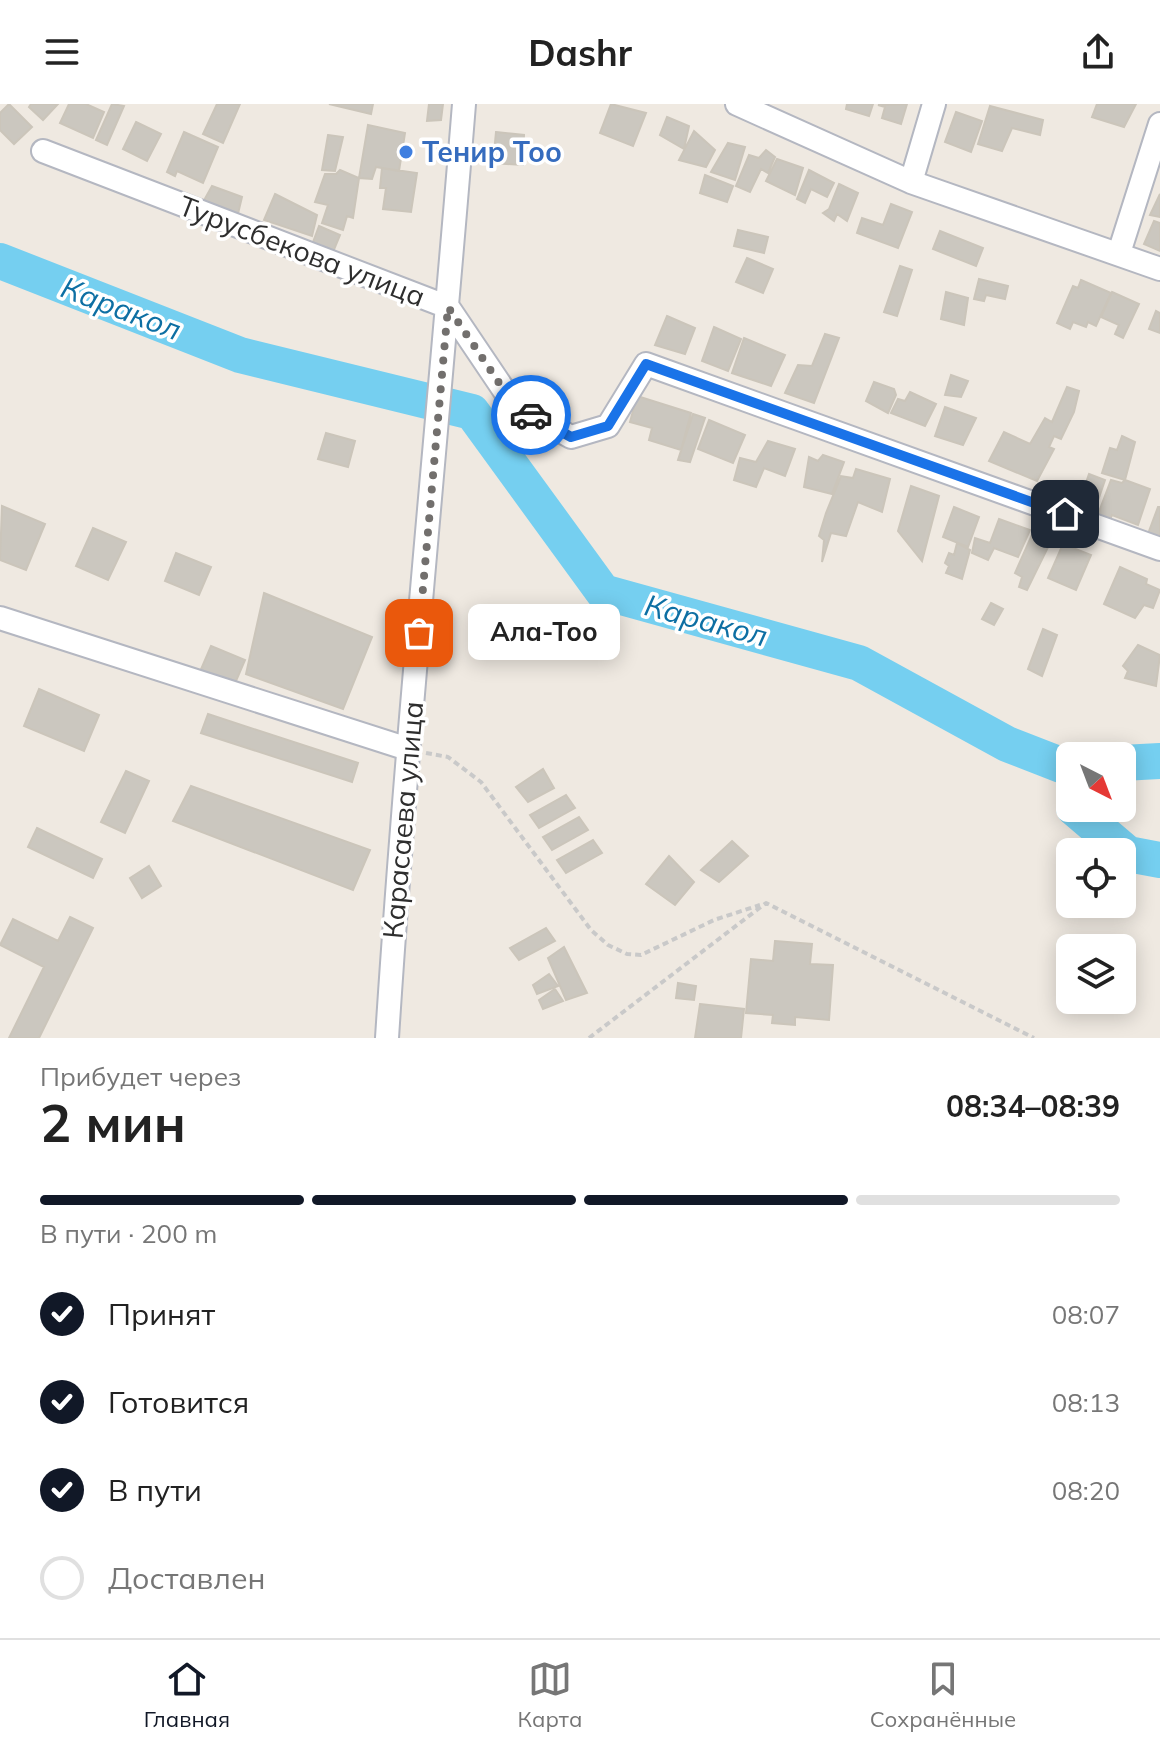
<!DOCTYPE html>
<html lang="ru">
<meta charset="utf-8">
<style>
body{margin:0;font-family:Mulish,sans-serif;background:#f6f6f6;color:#222;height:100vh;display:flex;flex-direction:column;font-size:30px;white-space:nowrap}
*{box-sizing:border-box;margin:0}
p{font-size:26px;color:#767676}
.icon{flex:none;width:44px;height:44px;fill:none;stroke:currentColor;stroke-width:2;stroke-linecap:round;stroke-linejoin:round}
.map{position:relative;height:934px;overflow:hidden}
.details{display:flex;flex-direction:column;background:#fff;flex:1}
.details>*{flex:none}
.needle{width:52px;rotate:138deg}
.fabs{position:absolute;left:1056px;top:638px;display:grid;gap:16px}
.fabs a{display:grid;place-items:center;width:80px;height:80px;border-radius:12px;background:#fff;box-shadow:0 4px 20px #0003;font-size:40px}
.pin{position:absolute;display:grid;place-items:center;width:68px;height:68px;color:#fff;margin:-34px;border-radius:16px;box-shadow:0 4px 12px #0006}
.courier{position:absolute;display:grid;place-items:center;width:80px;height:80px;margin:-40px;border:6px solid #1a73e8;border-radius:50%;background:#fff;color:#222;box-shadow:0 2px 10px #0007}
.bubble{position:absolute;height:56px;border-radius:12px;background:#fff;box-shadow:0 4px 20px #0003;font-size:26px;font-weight:700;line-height:56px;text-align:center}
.overview em{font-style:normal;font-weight:700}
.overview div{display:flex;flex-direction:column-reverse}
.overview{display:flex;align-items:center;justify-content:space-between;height:136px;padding:0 40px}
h1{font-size:52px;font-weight:700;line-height:60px}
.bar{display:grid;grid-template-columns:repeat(4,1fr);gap:12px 8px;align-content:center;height:96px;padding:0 40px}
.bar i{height:10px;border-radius:6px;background:#e0e0e0}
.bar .current{background:#111827}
.bar p{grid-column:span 4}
ol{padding:0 40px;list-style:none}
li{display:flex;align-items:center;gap:24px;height:88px}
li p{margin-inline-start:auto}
li .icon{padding:8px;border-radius:50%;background:#111827;color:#fff;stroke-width:4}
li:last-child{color:#767676}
li i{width:44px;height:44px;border:4px solid #e0e0e0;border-radius:50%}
header{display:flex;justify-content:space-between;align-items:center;height:104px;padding:0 40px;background:#fff;font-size:36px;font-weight:700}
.menu{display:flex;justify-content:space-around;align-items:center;height:112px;border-top:2px solid #e0e0e0;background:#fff;font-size:22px;color:#767676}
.menu a{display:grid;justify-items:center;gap:4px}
.menu .current{color:#111827}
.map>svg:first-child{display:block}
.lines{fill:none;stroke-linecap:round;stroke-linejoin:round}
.river{stroke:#75cff0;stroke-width:36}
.building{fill:#cbc7bf;stroke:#cbc5ba;stroke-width:2}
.minor-casing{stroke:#b4b7c1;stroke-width:26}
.path{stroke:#c9c9c9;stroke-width:4;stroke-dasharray:6 4;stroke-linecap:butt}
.minor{stroke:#fff;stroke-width:22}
.done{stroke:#726f6d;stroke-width:8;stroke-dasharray:0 14.4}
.route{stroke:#1a73e8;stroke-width:10}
.shop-dot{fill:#3f7fe0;stroke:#fff;stroke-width:3}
.labels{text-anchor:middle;stroke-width:7;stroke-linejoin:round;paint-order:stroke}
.shop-label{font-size:28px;font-weight:bold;fill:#366cbe;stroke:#fff;text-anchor:start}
.street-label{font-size:28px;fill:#2e2e2e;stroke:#fff}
.water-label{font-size:30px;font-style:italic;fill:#0d6fa3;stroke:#fff}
</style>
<header><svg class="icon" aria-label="menu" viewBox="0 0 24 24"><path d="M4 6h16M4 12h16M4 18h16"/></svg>Dashr<svg class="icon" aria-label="share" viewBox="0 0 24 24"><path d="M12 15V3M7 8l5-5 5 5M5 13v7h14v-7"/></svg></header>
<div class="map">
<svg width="1160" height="934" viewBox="0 0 1160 934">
<rect width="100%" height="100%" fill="#efe9e1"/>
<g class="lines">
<path class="river" d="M0,157L240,251L472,308L603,488L859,559L1007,640L1061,661H1070
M1122,659L1160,657
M1074,704L1128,750L1160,756"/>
</g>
<path class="building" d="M9,0L32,23L14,40L0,26V9Z
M31,0H58L43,16L29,3Z
M69,0H86L104,8L93,34L60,19Z
M112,0L124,2L107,41L96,36Z
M217,0H240L223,39L203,30Z
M329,0H373L371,10Z
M429,0H443L441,16L427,17Z
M611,0L646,9L633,42L600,29Z
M847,0H873L869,12L846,5Z
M907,0L901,20L882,14L885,3L878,1Z
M1097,0H1136L1124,23L1092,13Z
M990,2L1043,16L1040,31L1012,24L1002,47L978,40Z
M956,8L982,17L971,48L945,38Z
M667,13L689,22L684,45L660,31Z
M136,18L161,30L147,57L123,45Z
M368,21L405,29L399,67L376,63L372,75L359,74Z
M694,27L715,46L706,63L679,56Z
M184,28L218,43L203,79L177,67L175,72L167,68Z
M496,28L524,31L523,61L493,59Z
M328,31L343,33L335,67L322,66Z
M728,39L745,43L735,76L711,68Z
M766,46L775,53L768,69L761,65L750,88L736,82L749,51L759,54Z
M777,55L803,64L795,91L766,77Z
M382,64L417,69L411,108L383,105L386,84H380Z
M340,66L359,74L353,114L347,112L343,126L322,119L328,101L315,98L325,70H336Z
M809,66L834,79L827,93L811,85L805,99L797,95Z
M705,71L733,82L727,98L700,89Z
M839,80L858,89L847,117L837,110L834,117L823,109L829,105Z
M212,82L242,93L237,114L202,100Z
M275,90L317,111L312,132L264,116Z
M1160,90V113L1150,111Z
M891,100L912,108L898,144L857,129L862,114L883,121Z
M1154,117L1160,119V147L1144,140Z
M319,122L340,131L333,148L312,141Z
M738,126L768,133L764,149L734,142Z
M940,127L983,144L976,162L933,145Z
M747,154L773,165L763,189L736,178Z
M900,162L912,166L897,212L884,208Z
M979,175L1008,182L1005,195L986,191L984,197L974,195Z
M1081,176L1111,189L1096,222L1088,218L1086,223L1073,218L1070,225L1057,219L1073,182L1078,184Z
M946,188L968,194L964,221L941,215Z
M1112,188L1139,200L1123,234L1115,230L1119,221L1101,213Z
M1156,207L1160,209V229L1149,225Z
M667,212L695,224L685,250L655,241Z
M714,223L741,235L728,267L702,257Z
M825,230L839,234L814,299L785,289L798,261L812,262Z
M744,234L785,251L771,282L732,269Z
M951,271L968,277L961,293L945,291Z
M874,278L894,285L896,291L888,309L866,297Z
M1067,283L1079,287L1074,308L1061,335L1054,332L1049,343L1054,345L1037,377L989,357L1004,328L1030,340L1045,314L1052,318Z
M910,288L936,300L925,322L891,309L898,295L905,297Z
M637,292L691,309L681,346L649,336L652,324L630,318Z
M945,303L976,314L963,341L935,332Z
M693,310L705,314L690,358L678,356Z
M709,316L745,331L733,359L698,345Z
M326,329L355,337L348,363L318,355Z
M1122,332L1135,338L1125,376L1102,369L1110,344L1117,346Z
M768,337L795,345L785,372L764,364L756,383L734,376L740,354L756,358Z
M823,351L844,358L832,390L804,383L809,353L818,357Z
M856,365L890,375L882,408L858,398L846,432L831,429L822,458L824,436L819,432L826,409L841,372L853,374Z
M1089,370L1105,376L1094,408L1078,402Z
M1111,376L1122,379L1125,376L1150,385L1138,421L1112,411L1106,426L1094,421Z
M911,382L939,392L922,457L898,427Z
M2,402L45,420L26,466L0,456Z
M954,403L979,413L968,443L943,433Z
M1158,403H1160V434L1148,430Z
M999,415L1030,426L1018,453L994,444L988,456L972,449L975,434L990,439Z
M93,424L126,438L108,476L76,462Z
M1035,424L1053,433L1027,486L1019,483L1022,473L1015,469Z
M957,439L970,446L962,475L946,469L949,462L945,459L949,449L954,451Z
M1063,440L1091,451L1076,486L1048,474Z
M176,449L211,463L199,491L165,477Z
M1120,463L1147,475L1146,480L1160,486L1153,504L1144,501L1135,514L1104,500Z
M264,489L372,533L343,605L246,570Z
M991,499L1003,505L994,521L982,515Z
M1043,525L1057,531L1042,572L1028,565Z
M1138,541L1160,551L1156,582L1125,574L1128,567L1123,562Z
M211,542L245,556L233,584L199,570Z
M39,585L99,611L84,647L24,622Z
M208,610L358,659L352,678L201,629Z
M543,665L554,684L528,698L516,683Z
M126,667L149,677L125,729L101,718Z
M191,682L370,746L353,786L173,717Z
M566,691L575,704L539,724L530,711Z
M579,713L588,726L552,746L543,733Z
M37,724L102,755L93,774L28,743Z
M593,736L602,749L566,769L557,756Z
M732,737L748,752L719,778L701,766Z
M669,752L694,778L675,801L646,780Z
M149,762L161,782L142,794L130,774Z
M70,813L93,824L39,934H9L44,863L0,841L13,815L58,837Z
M546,824L555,837L519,856L510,844Z
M775,837L812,840L810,860L833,861L829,916L795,913V921L772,919L773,911L746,909L751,855L773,857Z
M564,843L587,889L566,896L548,854Z
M549,870L558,882L537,890L533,881Z
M678,879L696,882L694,896L676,894Z
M555,885L563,897L543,905L539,896Z
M700,900L744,905L741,934H695Z"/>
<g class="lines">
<g class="minor-casing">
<path id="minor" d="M737,0L911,78L1160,165
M43,47L448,203L514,301L571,333L608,322L646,260L1160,445
M911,78L934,0
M1119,149L1160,20
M0,514L408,645
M387,934C407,622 439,311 464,0"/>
</g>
<path class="path" d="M426,649L448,653L481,678L591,826L608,841L627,850L641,851L714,816L760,801
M589,934L766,799L1034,934"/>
<use href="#minor" class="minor"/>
</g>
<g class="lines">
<path class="done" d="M419,529L448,203L514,301L531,311"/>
<path class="route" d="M531,311L571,333L608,322L646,260L1065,410"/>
</g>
<circle class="shop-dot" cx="406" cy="48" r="8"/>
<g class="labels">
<g class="shop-label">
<text x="422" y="58">Тенир Тоо</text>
</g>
<g class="street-label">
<text transform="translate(302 147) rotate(21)" y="10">Турусбекова улица</text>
<text transform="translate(403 716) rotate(-85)" y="10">Карасаева улица</text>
</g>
<g class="water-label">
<text transform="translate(121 205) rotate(21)" y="10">Каракол</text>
<text transform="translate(706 517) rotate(15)" y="10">Каракол</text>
</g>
</g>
</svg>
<div class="fabs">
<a><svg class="needle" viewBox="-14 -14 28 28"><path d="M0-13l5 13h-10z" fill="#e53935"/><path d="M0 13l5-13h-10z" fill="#767676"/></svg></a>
<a><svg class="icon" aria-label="locate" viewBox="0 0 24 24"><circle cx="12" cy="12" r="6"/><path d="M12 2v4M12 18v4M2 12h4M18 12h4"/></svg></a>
<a><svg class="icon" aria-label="layers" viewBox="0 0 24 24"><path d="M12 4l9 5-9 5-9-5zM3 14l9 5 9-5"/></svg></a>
</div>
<div class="pin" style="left:419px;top:529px;background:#ea580c"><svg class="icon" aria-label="bag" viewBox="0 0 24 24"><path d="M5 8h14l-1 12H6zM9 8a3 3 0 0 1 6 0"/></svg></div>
<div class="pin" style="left:1065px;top:410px;background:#1f2937"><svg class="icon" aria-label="home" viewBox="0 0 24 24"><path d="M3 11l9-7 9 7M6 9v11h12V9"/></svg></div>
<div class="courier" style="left:531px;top:311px"><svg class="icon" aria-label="car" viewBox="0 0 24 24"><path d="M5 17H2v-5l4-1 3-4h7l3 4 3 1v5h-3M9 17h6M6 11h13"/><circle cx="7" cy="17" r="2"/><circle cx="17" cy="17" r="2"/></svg></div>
<div class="bubble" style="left:468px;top:500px;width:152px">Ала-Тоо</div>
</div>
<section class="details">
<div class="overview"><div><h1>2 мин</h1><p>Прибудет через</p></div><em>08:34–08:39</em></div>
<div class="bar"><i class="current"></i><i class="current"></i><i class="current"></i><i></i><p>В пути · 200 m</p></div>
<ol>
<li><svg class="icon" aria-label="check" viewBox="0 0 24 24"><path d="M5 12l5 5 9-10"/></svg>Принят<p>08:07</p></li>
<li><svg class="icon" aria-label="check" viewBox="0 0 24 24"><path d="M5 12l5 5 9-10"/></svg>Готовится<p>08:13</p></li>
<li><svg class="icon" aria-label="check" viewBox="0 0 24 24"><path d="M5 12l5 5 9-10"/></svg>В пути<p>08:20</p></li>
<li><i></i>Доставлен</li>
</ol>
</section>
<nav class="menu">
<a class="current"><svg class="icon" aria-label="home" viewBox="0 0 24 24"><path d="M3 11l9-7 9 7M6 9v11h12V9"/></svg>Главная</a>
<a><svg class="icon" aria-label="map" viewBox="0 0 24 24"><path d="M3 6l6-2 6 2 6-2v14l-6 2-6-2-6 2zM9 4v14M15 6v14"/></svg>Карта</a>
<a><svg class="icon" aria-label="saved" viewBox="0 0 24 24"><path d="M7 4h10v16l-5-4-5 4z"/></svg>Сохранённые</a>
</nav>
